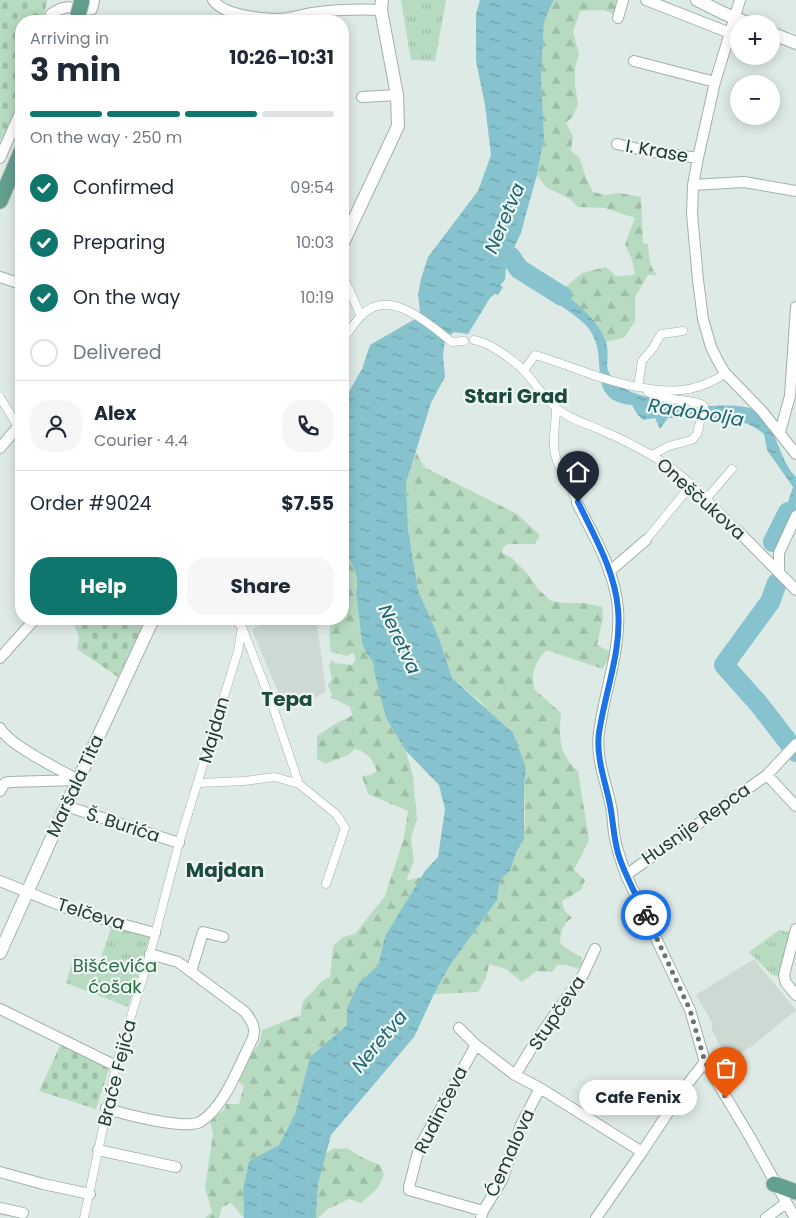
<!DOCTYPE html>
<meta charset="utf-8">
<style>
body{margin:0;font-family:Poppins,sans-serif;background:#f6f6f7;color:#1f2937;height:100vh;display:flex;flex-direction:column;font-size:19px;white-space:nowrap}
*{box-sizing:border-box;margin:0}
p{font-size:16px;color:#747a83}
.icon{flex:none;width:28px;height:28px;fill:none;stroke:currentColor;stroke-width:2;stroke-linecap:round;stroke-linejoin:round}
.map{position:relative;flex:1;overflow:hidden}
.drawer{position:absolute;left:15px;top:15px;width:334px;height:610px;display:flex;flex-direction:column;background:#fff;border-radius:20px;box-shadow:0 2px 12px #0003}
.drawer>*{flex:none}
.controls{position:absolute;left:730px;top:15px;display:grid;gap:10px}
.controls a{display:grid;place-items:center;width:50px;height:50px;border-radius:50%;background:#fff;box-shadow:0 2px 12px #0003;font-size:25px}
.pin{position:absolute;display:grid;place-items:center;width:42px;height:42px;color:#fff;margin:-51px -21px;border-radius:50% 50% 50% 0;rotate:-45deg;box-shadow:0 0 5px #0007}
.pin .icon{rotate:45deg}
.courier{position:absolute;display:grid;place-items:center;width:50px;height:50px;margin:-25px;border:4px solid #1a73e8;border-radius:50%;background:#fff;color:#222;box-shadow:0 1px 6px #0007}
.bubble{position:absolute;height:35px;border-radius:18px;background:#fff;box-shadow:0 2px 12px #0003;font-size:16px;font-weight:700;line-height:35px;text-align:center}
.summary em{font-style:normal;font-weight:700}
.summary div{display:flex;flex-direction:column-reverse}
.summary{display:flex;align-items:center;justify-content:space-between;height:85px;padding:0 15px}
h1{font-size:32px;font-weight:700;line-height:38px}
.bar{display:grid;grid-template-columns:repeat(4,1fr);gap:8px 5px;align-content:center;height:60px;padding:0 15px}
.bar i{height:6px;border-radius:4px;background:#e0e1e3}
.bar .selected{background:#0f766e}
.bar p{grid-column:span 4}
.line{display:flex;align-items:center;gap:12px;padding:0 15px;border-top:1px solid #e0e1e3}
.line div{flex:1}
.round{display:grid;place-items:center;flex:none;width:52px;height:52px;border-radius:20px;background:#f6f6f7}
ol{padding:0 15px;list-style:none}
li{display:flex;align-items:center;gap:15px;height:55px}
li p{margin-inline-start:auto}
li .icon{padding:5px;border-radius:50%;background:#0f766e;color:#fff;stroke-width:4}
li:last-child{color:#747a83}
li i{width:28px;height:28px;border:2px solid #e0e1e3;border-radius:50%}
.primary-button{display:flex;gap:10px;margin-top:auto;padding:10px 15px}
.primary-button a{flex:1;height:58px;border-radius:20px;background:#0f766e;color:#fff;font-size:20px;font-weight:700;line-height:58px;text-align:center}
.primary-button a+a{background:#f6f6f7;color:#1f2937}
.map>svg:first-child{display:block}
.built{fill:#cdd9d3}
.forest{fill:url(#forest-firs)}
.cemetery{fill:url(#cemetery-stones)}
.park{fill:url(#park-tufts)}
.water{fill:url(#water-ripples)}
.lines{fill:none;stroke-linecap:round;stroke-linejoin:round}
.river{stroke:#86c3ce;stroke-width:20}
.pedestrian-casing{stroke:#a1b1ac;stroke-width:9}
.minor-casing{stroke:#a1b1ac;stroke-width:12}
.tertiary-casing{stroke:#a1b1ac;stroke-width:14}
.primary-casing{stroke:#bcc4c2;stroke-width:17}
.pedestrian{stroke:#fff;stroke-width:8}
.minor{stroke:#fff;stroke-width:10}
.tertiary{stroke:#fff;stroke-width:12}
.primary{stroke:#639e8f;stroke-width:15}
.primary-bridge-casing{stroke:#bcc4c2;stroke-width:17;stroke-linecap:butt}
.primary-bridge{stroke:#639e8f;stroke-width:15}
.done{stroke:#627771;stroke-width:5;stroke-dasharray:0 9}
.route{stroke:#1a73e8;stroke-width:6}
.labels{text-anchor:middle;stroke-width:4.5;stroke-linejoin:round;paint-order:stroke}
.street-label{font-size:18px;fill:#203932;stroke:#eef6f2}
.park-label{font-size:18px;fill:#2b6e46;stroke:#eef6f2}
.water-label{font-size:19px;font-style:italic;fill:#1c6473;stroke:#eef6f2}
.quarter-label{font-size:20px;font-weight:bold;fill:#1d4a3f;stroke:#eef6f2}
</style>
<div class="map">
<svg width="796" height="1218" viewBox="0 0 796 1218">
<defs>
<pattern id="forest-firs" width="22" height="20" patternUnits="userSpaceOnUse" patternTransform="scale(1.25)"><rect width="22" height="20" fill="#b7dbc1"/><path d="M5 1l3.5 6h-7zM16 11l3.5 6h-7z" fill="#9dbda6"/></pattern>
<pattern id="cemetery-stones" width="16" height="16" patternUnits="userSpaceOnUse" patternTransform="scale(1.25)"><rect width="16" height="16" fill="#b7dbc1"/><path d="M2 7V4a2 2 0 0 1 4 0v3zM10 15v-3a2 2 0 0 1 4 0v3z" fill="#9dbda6"/></pattern>
<pattern id="park-tufts" width="24" height="20" patternUnits="userSpaceOnUse" patternTransform="scale(1.25)"><rect width="24" height="20" fill="#b7dbc1"/><path d="M3 7l-1-3M5 7V3M7 7l1-3M15 17l-1-3M17 17v-4M19 17l1-3" fill="none" stroke="#9dbda6"/></pattern>
<pattern id="water-ripples" width="26" height="14" patternUnits="userSpaceOnUse" patternTransform="scale(1.25)"><rect width="26" height="14" fill="#86c3ce"/><path d="M2 4q2-2 4 0t4 0M15 11q2-2 4 0t4 0" fill="none" stroke="#6d9fa8"/></pattern>
</defs>
<rect width="100%" height="100%" fill="#deeae5"/>
<path class="built" d="M267,619H298L317,624L326,692L287,712L252,630Z
M754,959L796,1010L752,1046L728,1062L712,1030V1022L696,995Z"/>
<path class="forest" d="M554,0H619L614,14L603,10L580,11L573,32L579,54L575,68V84L578,104L573,116L566,123L573,136L571,151L579,157L587,180L593,192L605,195L619,193L641,197L643,243L648,244C649,255 649,267 657,275H648L635,297V321L625,337L606,342C596,324 583,306 564,295C556,290 548,286 540,281L563,289L582,273L606,267L616,276L635,275L632,260L625,244L635,218L605,208L578,207L570,199L546,187L537,175L544,138L541,78L544,21Z
M416,452L424,467L517,514L540,535L535,544H508L503,547L502,553L512,558L526,572L538,589L551,601L564,603H584L602,607L603,618L597,645L611,652L603,669L546,650C535,664 531,671 534,689L561,713C559,737 558,754 578,771L589,840L574,870L585,880L581,890L562,901L564,910L572,918C562,924 561,932 560,943L567,949L581,957L583,965L578,969L568,965H557L552,972L537,971L522,982L506,969L489,964L486,978L478,992L434,994L449,967L497,900L500,880L510,871L516,853L524,839L525,815L524,787L526,768L481,702L452,678L439,638L418,590L408,529L406,483Z
M343,553C353,561 360,579 356,592L362,643L366,653L373,662L375,676L386,718L406,751L413,776L417,819L411,838L414,861L406,881L422,877L385,936L378,966L359,982L347,1008V1025L310,1057L295,1114L279,1145L249,1161L243,1189L244,1218L231,1203L222,1207L219,1218H205L212,1212L205,1187L213,1134L210,1121L225,1109L226,1104H239L244,1086L236,1080L260,1041L262,1030L301,1015C302,999 303,1001 314,990C322,982 318,982 330,977L333,946L343,937L355,934L385,896L404,838L408,811L368,794L362,776L371,775L377,771C371,758 369,753 355,749L348,755L325,764L317,759V736L338,722L350,717L352,714L350,707L337,700L330,698L332,695L328,685L332,679L329,666L332,659L334,663L352,665L356,659L353,653L347,656L331,652C329,641 328,629 333,619H342Z
M335,1148L341,1149L347,1148L363,1158L380,1165L384,1174L378,1188L361,1203L349,1199L328,1209L318,1218H316L318,1184L326,1153Z"/>
<path class="cemetery" d="M0,0H47L43,21H21V106L9,143L0,139Z
M72,619H146L118,677L77,649L79,637Z
M61,1044L110,1066L96,1109L39,1091Z"/>
<path class="park" d="M401,0H446L435,61L411,60Z
M113,922L151,934L128,1007L66,983L74,955L99,963Z
M779,930L793,933L781,977L772,975L749,952Z"/>
<path class="water" d="M480,0H554L544,21L541,78L544,138L537,175L526,214L521,233L510,256L511,262L506,267L505,280L500,285L503,287L498,295L495,294L490,298L468,334L454,332L445,339L443,356L445,377L431,403L406,483L408,529L418,590L439,638L452,678L513,733L526,768L524,787V839L516,853L510,871L500,880L497,900L449,967L434,994L414,1037L331,1135L318,1184L316,1218H244L243,1189L249,1161L279,1145L295,1114L310,1057L347,1025V1008L359,982L378,966L385,936L425,871L438,857L445,809L439,785L406,751L386,718L375,676L373,662L366,653L362,643L356,592C360,579 353,561 343,553L342,439L345,435L343,424V402L362,369L370,345L415,319L420,311L418,295L421,279L428,257L478,191L491,155L485,105L476,61V14Z
M540,281C548,286 555,290 563,294C578,302 601,325 606,342C612,363 598,367 621,386C634,398 687,405 705,406C720,406 746,403 758,412C778,429 778,459 796,477V504L778,536L772,539L784,514L793,487L767,450L764,434C745,419 730,419 708,418C694,417 682,417 668,418L660,429L655,418L643,420L637,414L632,405C589,401 605,367 595,340C589,323 573,315 560,305C556,301 554,296 551,293C547,289 543,286 539,283Z"/>
<g class="lines">
<path class="river" d="M494,250L510,256L519,269L562,296
M773,542L788,512
M777,583L770,602L724,665L758,703L796,752"/>
<g class="pedestrian-casing">
<path id="pedestrian" d="M342,274L361,316
M683,331L661,334L653,348L642,361L638,387C665,391 682,394 708,383C714,380 720,378 725,373
M474,340C489,342 515,361 525,372C535,383 543,396 554,406C568,419 588,424 605,432C620,438 635,446 649,454C682,471 712,504 738,531
M342,341C348,333 354,323 361,316C389,286 429,324 452,342L464,341
M524,370L535,355C570,365 602,381 638,387
M648,392C663,402 694,398 704,406L697,434L692,440L669,446L652,455
M0,397L18,427
M556,408C556,426 550,446 558,463C563,477 573,489 577,503
M706,499L732,469
M646,540L691,485
M199,783L244,781L275,777L299,784L272,704L242,627L234,619
M299,784L336,814L345,828L326,884
M84,1218L116,1066L150,954L179,843L238,651L242,627"/>
</g>
<g class="minor-casing">
<path id="minor" d="M213,0C224,16 260,18 278,19C288,19 301,15 312,13C334,10 358,9 381,10
M646,0L730,33
M740,0L715,82L698,158L693,185L692,214L698,280L703,319L711,347L719,363L725,373L762,411L796,454
M618,18L623,0
M50,21L51,14C73,0 73,13 92,9L94,0
M634,61L715,82
M362,97L397,95
M617,144L647,151L698,158
M0,158L21,111
M693,185L744,182L796,191
M0,277L21,284
M780,432L790,396L796,307
M0,448L21,423
M577,503C594,536 615,571 618,609C621,651 604,692 599,733C595,760 608,786 612,812C613,821 613,830 615,838C617,851 622,863 626,875L690,1010L705,1062L750,1137L795,1218
M738,531L796,590
M609,572L646,540
M779,573V553L796,516
M0,658L35,619
M0,728C10,746 59,769 78,780
M767,775L796,806
M0,791L5,783L10,782L77,780
M66,806L179,843
M626,875L767,775L796,744
M0,881L77,912L155,933
M796,929L784,975L786,983L796,995
M191,972L203,932L223,937
M0,1009L116,1066
M459,1028L476,1045L515,1075L540,1088L642,1152
M476,1045L419,1148L409,1187V1190L483,1211
M515,1075L536,1041L583,975L595,949
M106,1108C123,1114 184,1130 200,1122C225,1107 240,1063 253,1038C256,1026 252,1022 245,1012L178,962L150,954
M98,1150L176,1167
M0,1172L43,1184L90,1194
M0,1208L23,1213
M481,1218L483,1211L502,1180L521,1125L540,1088
M596,1218L642,1152L685,1087L705,1062
M766,1218L786,1203"/>
</g>
<g class="tertiary-casing">
<path id="tertiary" d="M697,0L723,13L750,24
M771,33L796,43
M342,245L398,126L397,95L381,10L382,0
M0,953L66,806L153,619"/>
</g>
<g class="primary-casing">
<path id="primary" d="M0,201L21,152
M774,1184L796,1192"/>
</g>
<use href="#pedestrian" class="pedestrian"/>
<use href="#minor" class="minor"/>
<use href="#tertiary" class="tertiary"/>
<use href="#primary" class="primary"/>
<g class="primary-bridge-casing">
<path id="primary-bridge" d="M78,15L82,0"/>
</g>
<use href="#primary-bridge" class="primary-bridge"/>
</g>
<g class="lines">
<path class="done" d="M646,915L690,1010L705,1062L726,1098"/>
<path class="route" d="M578,502C594,536 615,571 618,609C622,650 605,692 599,733C596,755 604,778 609,800C613,817 613,835 618,853C624,874 636,895 646,915"/>
</g>
<g class="labels">
<g class="street-label">
<text transform="translate(657 151) rotate(10)" y="6">I. Krase</text>
<text transform="translate(701 499) rotate(42)" y="6">Oneščukova</text>
<text transform="translate(214 730) rotate(-74)" y="6">Majdan</text>
<text transform="translate(75 786) rotate(-65)" y="6">Maršala Tita</text>
<text transform="translate(696 824) rotate(-35)" y="6">Husnije Repca</text>
<text transform="translate(123 825) rotate(18)" y="6">Š. Burića</text>
<text transform="translate(91 914) rotate(17)" y="6">Telčeva</text>
<text transform="translate(557 1013) rotate(-56)" y="6">Stupčeva</text>
<text transform="translate(117 1073) rotate(-76)" y="6">Braće Fejića</text>
<text transform="translate(441 1110) rotate(-63)" y="6">Rudinčeva</text>
<text transform="translate(510 1153) rotate(-66)" y="6">Ćemalova</text>
</g>
<g class="park-label">
<text x="115" y="972">Bišćevića<tspan x="115" dy="21">ćošak</tspan></text>
</g>
<g class="water-label">
<text transform="translate(504 218) rotate(-67)" y="7">Neretva</text>
<text transform="translate(696 412) rotate(9)" y="7">Radobolja</text>
<text transform="translate(400 639) rotate(65)" y="7">Neretva</text>
<text transform="translate(379 1041) rotate(-50)" y="7">Neretva</text>
</g>
<g class="quarter-label">
<text x="516" y="403">Stari Grad</text>
<text x="287" y="706">Tepa</text>
<text x="225" y="877">Majdan</text>
</g>
</g>
</svg>
<div class="controls">
<a>+</a>
<a>−</a>
</div>
<div class="pin" style="left:726px;top:1098px;background:#ea580c"><svg class="icon" aria-label="bag" viewBox="0 0 24 24"><path d="M5 8h14l-1 12H6zM9 8a3 3 0 0 1 6 0"/></svg></div>
<div class="pin" style="left:578px;top:502px;background:#1f2937"><svg class="icon" aria-label="home" viewBox="0 0 24 24"><path d="M3 11l9-7 9 7M6 9v11h12V9"/></svg></div>
<div class="courier" style="left:646px;top:915px"><svg class="icon" aria-label="bike" viewBox="0 0 24 24"><circle cx="6" cy="16" r="4"/><circle cx="18" cy="16" r="4"/><path d="M6 16l4-8h5l3 8M10 8l3 8H6M13 5h3"/></svg></div>
<div class="bubble" style="left:579px;top:1080px;width:118px">Cafe Fenix</div>
<section class="drawer">
<div class="summary"><div><h1>3 min</h1><p>Arriving in</p></div><em>10:26–10:31</em></div>
<div class="bar"><i class="selected"></i><i class="selected"></i><i class="selected"></i><i></i><p>On the way · 250 m</p></div>
<ol>
<li><svg class="icon" aria-label="check" viewBox="0 0 24 24"><path d="M5 12l5 5 9-10"/></svg>Confirmed<p>09:54</p></li>
<li><svg class="icon" aria-label="check" viewBox="0 0 24 24"><path d="M5 12l5 5 9-10"/></svg>Preparing<p>10:03</p></li>
<li><svg class="icon" aria-label="check" viewBox="0 0 24 24"><path d="M5 12l5 5 9-10"/></svg>On the way<p>10:19</p></li>
<li><i></i>Delivered</li>
</ol>
<div class="line" style="height:90px"><a class="round"><svg class="icon" aria-label="person" viewBox="0 0 24 24"><circle cx="12" cy="8" r="4"/><path d="M4 21q1-7 8-7t8 7"/></svg></a><div><b>Alex</b><p>Courier · 4.4</p></div><a class="round"><svg class="icon" aria-label="phone" viewBox="0 0 24 24"><path d="M5 4h4l2 5-3 2q2 4 5 5l2-3 5 2v4C11 20 4 13 5 4z"/></svg></a></div>
<div class="line" style="height:65px"><div>Order #9024</div><b>$7.55</b></div>
<div class="primary-button"><a>Help</a><a>Share</a></div>
</section>
</div>
